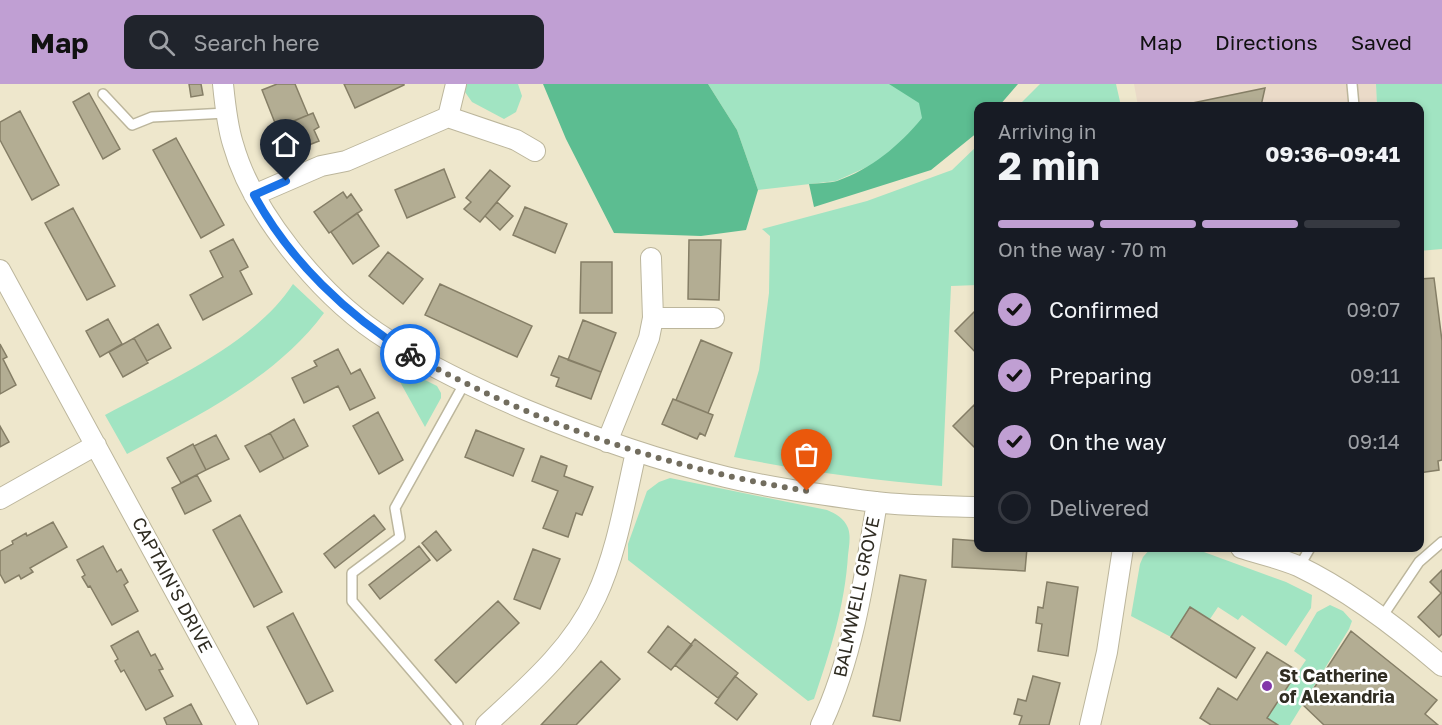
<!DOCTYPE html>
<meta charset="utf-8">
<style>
body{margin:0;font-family:"Golos Text",sans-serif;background:#20242c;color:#f1f3f6;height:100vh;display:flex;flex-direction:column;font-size:22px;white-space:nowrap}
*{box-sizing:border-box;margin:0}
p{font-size:20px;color:#9ea1a6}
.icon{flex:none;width:33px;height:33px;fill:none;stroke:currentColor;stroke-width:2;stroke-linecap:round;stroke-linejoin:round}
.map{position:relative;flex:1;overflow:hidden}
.drawer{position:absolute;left:974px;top:18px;width:450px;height:450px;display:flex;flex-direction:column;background:#171b24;border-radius:12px;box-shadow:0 3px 9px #0003}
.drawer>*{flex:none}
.pin{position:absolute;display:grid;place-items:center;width:51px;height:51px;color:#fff;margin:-62px -26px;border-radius:50% 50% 50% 0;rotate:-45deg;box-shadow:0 0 6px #0007}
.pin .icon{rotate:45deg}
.courier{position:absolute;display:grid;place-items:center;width:60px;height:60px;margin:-30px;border:4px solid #1a73e8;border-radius:50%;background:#fff;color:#222;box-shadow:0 2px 8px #0007}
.summary em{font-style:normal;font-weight:700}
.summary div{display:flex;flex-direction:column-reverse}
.summary{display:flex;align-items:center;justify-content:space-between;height:102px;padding:0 24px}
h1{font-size:39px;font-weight:700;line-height:45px}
.bar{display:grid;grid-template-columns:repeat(4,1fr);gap:9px 6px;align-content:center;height:72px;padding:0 24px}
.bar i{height:8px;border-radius:4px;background:#363941}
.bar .on{background:#c09fd3}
.bar p{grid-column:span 4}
ol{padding:0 24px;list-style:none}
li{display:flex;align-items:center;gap:18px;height:66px}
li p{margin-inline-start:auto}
li .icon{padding:6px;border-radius:50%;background:#c09fd3;color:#111;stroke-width:4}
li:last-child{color:#9ea1a6}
li i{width:33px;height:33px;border:3px solid #363941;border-radius:50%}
header{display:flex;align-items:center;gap:36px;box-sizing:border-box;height:84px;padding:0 30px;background:#c09fd3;color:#111}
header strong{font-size:28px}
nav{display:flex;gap:33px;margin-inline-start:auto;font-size:21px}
.search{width:420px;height:54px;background:#20242c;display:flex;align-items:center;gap:15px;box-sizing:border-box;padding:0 21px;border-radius:12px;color:#9ea1a6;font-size:22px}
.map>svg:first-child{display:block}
.education{fill:#eadac8}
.green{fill:#a1e4c2}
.forest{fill:#5cbd91}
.building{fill:#b3ad93;stroke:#857e66;stroke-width:1.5}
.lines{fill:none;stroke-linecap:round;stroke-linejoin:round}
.service-casing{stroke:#bcb69c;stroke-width:12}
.minor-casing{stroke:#bcb69c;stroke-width:22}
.service{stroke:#fff;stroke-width:9}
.minor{stroke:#fff;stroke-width:20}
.done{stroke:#726d5e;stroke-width:6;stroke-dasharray:0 10.8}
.route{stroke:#1a73e8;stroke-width:8}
.poi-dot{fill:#8338a9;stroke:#fff;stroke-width:2}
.labels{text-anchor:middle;stroke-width:5;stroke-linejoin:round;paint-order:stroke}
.street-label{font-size:18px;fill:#2f2c22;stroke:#fff}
.poi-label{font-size:18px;font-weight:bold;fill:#2f2c22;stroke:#fff;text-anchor:start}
</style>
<header>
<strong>Map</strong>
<div class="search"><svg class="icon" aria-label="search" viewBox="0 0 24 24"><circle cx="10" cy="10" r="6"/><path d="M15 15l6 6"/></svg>Search here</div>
<nav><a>Map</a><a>Directions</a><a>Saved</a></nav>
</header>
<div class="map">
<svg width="1442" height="641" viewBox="0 0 1442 641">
<rect width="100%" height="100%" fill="#eee7cc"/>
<path class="education" d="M1134,0H1376L1377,22H1138Z"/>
<path class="green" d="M466,0H518L522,12L516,28L504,35L472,18L465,8Z
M708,0H947L927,30L907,53L876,79L836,97L758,106L737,46Z
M1040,0H1116L1121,22H1018Z
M1376,0H1442V165L1419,167V22H1377Z
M978,61V201L951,202L942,402C872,396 803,387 734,373L759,286L769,209L770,152L762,145L867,117L952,86Z
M293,200L324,229C275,295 198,331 127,370L105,331C167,298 254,260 293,200Z
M389,278L437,302L441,309V314L425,343Z
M670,394L827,426C836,430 844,434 848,444C851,452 849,462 848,471C845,521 830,568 814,615L808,617L628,476V460L647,407L659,398Z
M1151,464H1193L1286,498L1312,511L1311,524L1286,562L1242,531L1238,536L1218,523L1210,535L1190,523L1171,553L1131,532L1140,480L1143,473Z
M1330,521L1343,527L1352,537L1349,545L1290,641H1278L1267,634L1306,576L1294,567L1317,528Z"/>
<path class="forest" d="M543,0H708L737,46L758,106L746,146L701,152L614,149L566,55Z
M889,0H1018L999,22H978V48L931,86L814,123L809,100C818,99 829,99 837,97C871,85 899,62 922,34L919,19Z"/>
<path class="building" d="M189,0H201L203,11L191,13Z
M277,0H295L308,31L277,44L262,6Z
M344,0H404V1L355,24Z
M1265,4L1261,22H1178Z
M89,9L120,65L103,75L73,18Z
M20,27L59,101L32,116L0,56V38Z
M313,29L319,43L314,46L319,57L283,71L272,46Z
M176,54L224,141L201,154L153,66Z
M444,85L455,113L407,134L395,106Z
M490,86L510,102L480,138L464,125L471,118L466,114Z
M343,108L347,114L351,110L362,126L329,149L314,128Z
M497,118L513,132L500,146L485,132Z
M525,123L567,140L555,169L513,151Z
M73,124L115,202L87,216L45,139Z
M357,129L379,162L353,180L331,148Z
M233,155L248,183L240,187L252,210L203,236L190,211L223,193L210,167Z
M689,156H721L719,216L688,215Z
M388,168L423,195L403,220L369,192Z
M581,178H612V229H580Z
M1434,194L1442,257V376L1438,377L1439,386L1419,389V195Z
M440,200L532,242L517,273L425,231Z
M977,225L978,226V271L955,247Z
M108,235L122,260L100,273L86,247Z
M583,236L616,249L601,288L568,276Z
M158,240L171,264L147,277L134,254Z
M134,254L148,279L123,293L109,268Z
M701,256L732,269L708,329L676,316Z
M0,260L7,273L3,275L16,301L0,310Z
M338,265L351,290L360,285L375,314L350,326L338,302L304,319L292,294L317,282L314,277Z
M559,272L601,288L591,315L556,302L559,294L551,291Z
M673,315L713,331L705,352L700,349L697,355L662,340Z
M974,321L978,325V367L953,342Z
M378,328L403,376L379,390L353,342Z
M294,335L308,362L284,375L270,349Z
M0,342L9,358L0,363Z
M476,346L524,365L513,392L465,373Z
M270,349L284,375L260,388L245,362Z
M216,351L229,375L206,386L194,362Z
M193,360L206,386L181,399L167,374Z
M541,372L567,382L564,392L593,403L582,431L576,429L568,453L543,444L558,407L532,397Z
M197,391L211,417L185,430L172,404Z
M240,431L282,508L254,523L213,446Z
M374,431L385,445L335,484L324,470Z
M53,438L67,463L30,484L33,488L21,495L19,491L5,499L0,490V467L13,460L12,457L26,449L27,452Z
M436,447L451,466L437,477L422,459Z
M953,455L978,457V464H1027L1025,487L952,483Z
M103,462L117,488L121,485L128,498L124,501L138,527L112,541L90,502L88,503L82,493L85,491L77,476Z
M419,462L430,476L380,515L369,501Z
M533,465L560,475L540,525L514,515Z
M1442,486V550L1439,553L1418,533L1441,509L1430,498Z
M900,491L926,496L900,637L873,632Z
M1047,498L1078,503L1068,572L1038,567L1042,540L1036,539L1038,523L1043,524Z
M498,517L519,539L456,599L435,576Z
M1190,523L1255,564L1236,594L1171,553Z
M293,529L333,607L307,620L267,543Z
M668,542L692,561L671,586L648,568Z
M138,547L151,572L155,570L163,585L159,586L173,612L146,626L124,586L121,588L115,577L118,575L111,562Z
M1351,547L1437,616L1425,630L1438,641H1324L1303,621Z
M695,555L738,589L718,614L675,581Z
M1267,568L1298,587L1267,634L1278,641H1211L1200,634L1218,604L1237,616Z
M601,577L620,595L576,641H541Z
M735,592L757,610L737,636L715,619Z
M1033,592L1060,599L1049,641H1019L1022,632L1014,630L1018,615L1026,617Z
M191,620L202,641H167L164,634Z"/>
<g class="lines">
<g class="service-casing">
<path id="service" d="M1352,0L1354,22
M103,10L132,41L152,33L226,29
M1299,483L1310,464
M1382,533L1419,478L1442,458
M458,641L352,517V489L400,453L395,424L464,300"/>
</g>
<g class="minor-casing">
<path id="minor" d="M223,0C225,20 227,41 233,60C252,128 318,208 376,248C423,280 474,304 526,326C591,353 657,376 726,393C775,405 825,411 875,418C908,422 944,422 978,423
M456,0L448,33L516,56L535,67
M254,111L321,82L346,77L448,33
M0,186L248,641
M653,234H714
M607,358L649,254L653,234L651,174
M0,415L96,361
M1241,464C1260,470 1279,474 1298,482C1350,507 1398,544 1442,582
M486,641C527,603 572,565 596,513C617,468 625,416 636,368
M821,641C853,574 865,491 877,418
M1090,641L1107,568L1123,464"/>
</g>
<use href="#service" class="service"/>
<use href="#minor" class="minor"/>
</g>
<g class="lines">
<path class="done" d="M410,270C533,339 668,385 807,407"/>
<path class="route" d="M286,97L254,111C290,177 347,231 410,270"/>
</g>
<circle class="poi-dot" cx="1267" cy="602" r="6"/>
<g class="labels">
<g class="street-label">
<text transform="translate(172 501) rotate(62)" y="6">CAPTAIN'S DRIVE</text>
<text transform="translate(857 513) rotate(-78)" y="6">BALMWELL GROVE</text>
</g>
<g class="poi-label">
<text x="1279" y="598">St Catherine<tspan x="1279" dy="21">of Alexandria</tspan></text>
</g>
</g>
</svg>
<div class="pin" style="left:807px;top:407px;background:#ea580c"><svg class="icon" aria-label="bag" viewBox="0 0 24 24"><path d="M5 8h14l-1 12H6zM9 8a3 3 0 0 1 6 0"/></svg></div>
<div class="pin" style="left:286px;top:97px;background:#1f2937"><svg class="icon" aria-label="home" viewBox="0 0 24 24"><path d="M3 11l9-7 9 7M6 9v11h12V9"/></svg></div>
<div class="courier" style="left:410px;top:270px"><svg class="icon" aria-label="bike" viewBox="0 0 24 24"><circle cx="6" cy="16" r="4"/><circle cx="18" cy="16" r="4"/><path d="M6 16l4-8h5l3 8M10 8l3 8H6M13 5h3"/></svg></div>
<section class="drawer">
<div class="summary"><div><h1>2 min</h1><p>Arriving in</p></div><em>09:36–09:41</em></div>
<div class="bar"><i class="on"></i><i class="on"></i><i class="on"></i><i></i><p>On the way · 70 m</p></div>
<ol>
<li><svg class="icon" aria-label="check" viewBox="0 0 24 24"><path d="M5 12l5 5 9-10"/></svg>Confirmed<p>09:07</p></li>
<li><svg class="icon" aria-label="check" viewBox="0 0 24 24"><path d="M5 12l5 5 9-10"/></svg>Preparing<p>09:11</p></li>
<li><svg class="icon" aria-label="check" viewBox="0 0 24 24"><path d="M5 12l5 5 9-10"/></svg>On the way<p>09:14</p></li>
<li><i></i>Delivered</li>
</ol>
</section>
</div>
